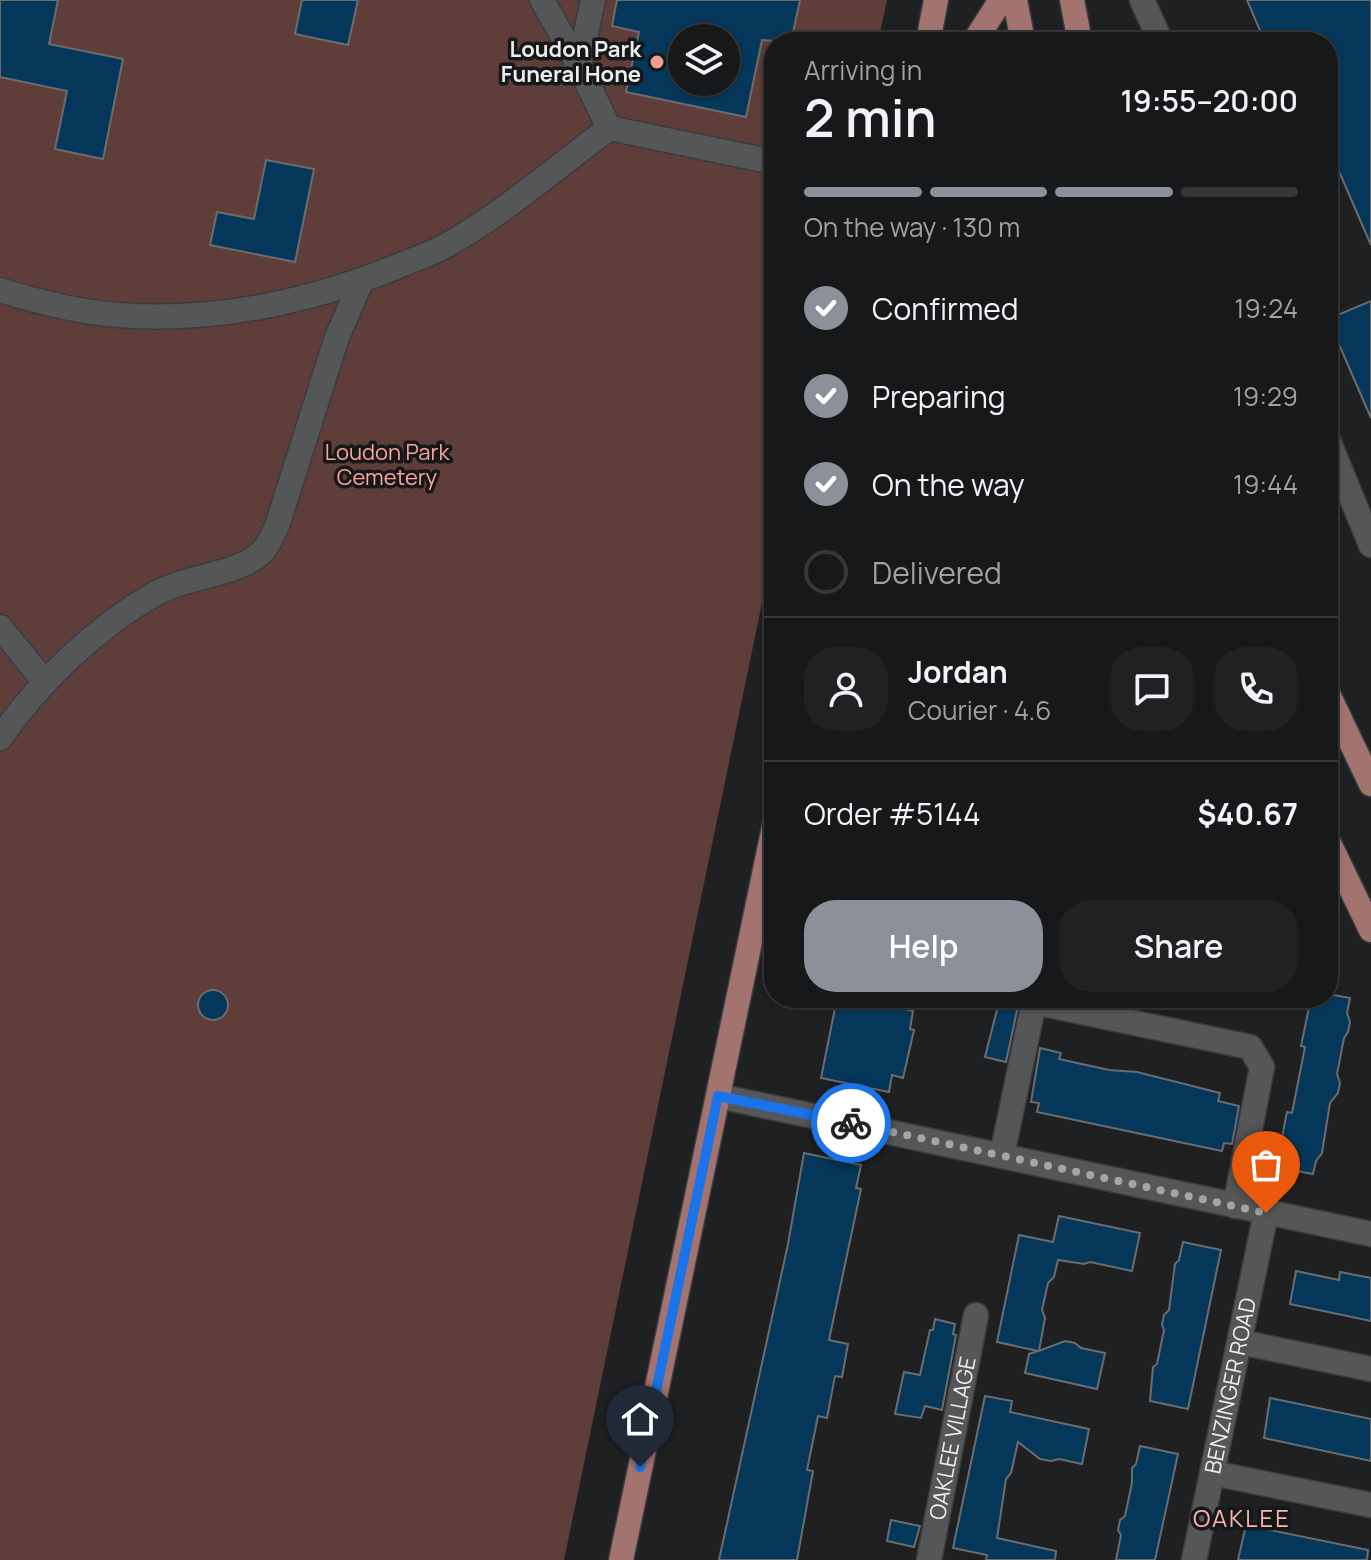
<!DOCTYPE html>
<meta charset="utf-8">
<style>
body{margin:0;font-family:Manrope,sans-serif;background:#202123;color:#f1f3f6;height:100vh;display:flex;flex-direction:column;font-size:30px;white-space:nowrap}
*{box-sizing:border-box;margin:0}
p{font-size:26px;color:#9ea0a2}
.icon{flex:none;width:44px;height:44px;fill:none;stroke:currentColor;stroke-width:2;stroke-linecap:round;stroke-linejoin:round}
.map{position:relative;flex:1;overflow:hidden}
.drawer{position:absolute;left:764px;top:32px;width:574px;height:976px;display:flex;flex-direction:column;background:#17181a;border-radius:32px;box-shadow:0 2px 6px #0004,0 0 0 2px #363739}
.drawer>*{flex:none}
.buttons{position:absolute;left:668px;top:24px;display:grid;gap:16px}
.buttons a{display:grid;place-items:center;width:72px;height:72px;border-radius:50%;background:#17181a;box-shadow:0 2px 6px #0004,0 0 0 2px #363739;font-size:40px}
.pin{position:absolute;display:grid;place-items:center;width:68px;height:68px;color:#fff;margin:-82px -34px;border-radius:50% 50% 50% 0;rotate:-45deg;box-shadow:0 0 8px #0007}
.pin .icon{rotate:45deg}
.courier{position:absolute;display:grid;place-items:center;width:80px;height:80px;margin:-40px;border:6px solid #1a73e8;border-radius:50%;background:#fff;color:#222;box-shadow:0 2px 10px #0007}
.head em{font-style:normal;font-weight:600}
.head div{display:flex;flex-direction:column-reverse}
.head{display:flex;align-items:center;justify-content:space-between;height:136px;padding:0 40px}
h1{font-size:52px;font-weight:600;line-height:60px}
.bar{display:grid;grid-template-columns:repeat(4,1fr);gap:12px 8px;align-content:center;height:96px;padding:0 40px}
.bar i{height:10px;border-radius:6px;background:#363739}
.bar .on{background:#8c9099}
.bar p{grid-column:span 4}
.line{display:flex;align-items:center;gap:20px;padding:0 40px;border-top:2px solid #363739}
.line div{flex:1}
.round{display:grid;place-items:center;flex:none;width:84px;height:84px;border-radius:32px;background:#202123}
ol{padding:0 40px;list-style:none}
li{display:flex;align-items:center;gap:24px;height:88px}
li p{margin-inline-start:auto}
li .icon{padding:8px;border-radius:50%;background:#8c9099;color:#fff;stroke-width:4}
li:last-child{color:#9ea0a2}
li i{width:44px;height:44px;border:4px solid #363739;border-radius:50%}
.primary-button{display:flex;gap:16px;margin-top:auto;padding:16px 40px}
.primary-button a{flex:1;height:92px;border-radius:32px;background:#8c9099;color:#fff;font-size:32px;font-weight:600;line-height:92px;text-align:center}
.primary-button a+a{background:#202123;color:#f1f3f6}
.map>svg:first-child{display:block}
.green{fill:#5f3d39;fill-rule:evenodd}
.building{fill:#05375a;stroke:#6a6c6e;stroke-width:2;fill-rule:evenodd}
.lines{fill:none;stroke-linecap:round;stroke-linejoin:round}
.minor-casing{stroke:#3b3c3e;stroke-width:27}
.major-casing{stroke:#3b3c3e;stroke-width:27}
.minor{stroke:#545658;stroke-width:24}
.major{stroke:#a3736f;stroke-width:24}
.done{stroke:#a4a5a7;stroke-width:8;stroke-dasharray:0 14.4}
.route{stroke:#1a73e8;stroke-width:10}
.poi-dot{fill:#f59c93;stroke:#151719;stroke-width:3}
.labels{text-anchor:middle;stroke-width:7;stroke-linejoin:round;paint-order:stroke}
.poi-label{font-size:22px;font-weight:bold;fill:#ecedee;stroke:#151719;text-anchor:end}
.park-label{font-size:22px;fill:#ffa49b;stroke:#151719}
.street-label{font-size:22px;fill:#ecedee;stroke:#151719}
.neighbourhood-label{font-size:24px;letter-spacing:2px;fill:#fab6ae;stroke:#151719}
</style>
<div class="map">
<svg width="1371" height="1560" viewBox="0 0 1371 1560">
<rect width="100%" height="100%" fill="#1f2022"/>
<path class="green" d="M0,0H887L878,42H774V545L564,1560H0ZM682,38H726V82H682Z"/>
<path class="building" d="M0,0H58L49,44L123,59L103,159L55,149L67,91L0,77Z
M302,0H358L348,45L295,34Z
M617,0H800L791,42L762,40L746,117L626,92L639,32L612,26ZM682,38H726V82H682Z
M1247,0H1371V245L1335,162L1328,166V42H1265Z
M266,160L314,169L295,262L210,245L217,212L254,219Z
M1371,301V418L1328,319Z
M198 1005a15 15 0 1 1 30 0a15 15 0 1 1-30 0Z
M1328,994L1350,998L1347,1013L1350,1022L1348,1032L1344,1038L1337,1074L1340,1083L1338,1093L1330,1103L1322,1153L1316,1161L1313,1174L1276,1167L1287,1112L1292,1113L1305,1047L1301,1046L1311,998H1328Z
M837,998H902L900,1008L913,1011L910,1029L914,1030L903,1078L892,1075L889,1092L821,1078Z
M1000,998L1019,1001L1006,1062L985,1057Z
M1040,1048L1061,1053L1059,1059L1109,1070L1137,1072L1220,1093L1218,1101L1239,1106L1232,1144L1224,1143L1222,1151L1037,1112L1039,1103L1031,1102Z
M804,1153L861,1165L856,1188L861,1189L829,1340L848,1344L842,1377L835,1376L827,1418L818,1416L807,1470L813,1471L797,1560H719L788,1244Z
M1059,1216L1140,1233L1132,1271L1090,1262L1084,1264L1058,1260L1054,1277L1048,1283L1042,1310L1045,1318L1039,1351L1065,1341L1075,1343L1081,1348L1105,1353L1097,1389L1025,1373L1029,1354L1038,1351L997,1342L1019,1235L1053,1242Z
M1183,1242L1221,1250L1188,1409L1150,1401L1153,1367L1157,1364L1164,1330L1162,1325L1164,1315L1169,1310L1175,1264L1179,1260Z
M1296,1271L1339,1280L1340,1272L1371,1278V1321L1290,1304Z
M935,1319L955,1324L953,1334L956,1335L942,1410L925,1406L921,1418L895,1414L904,1372L920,1375L930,1330H933Z
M985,1396L1012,1401L1010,1412L1089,1429L1082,1464L1059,1459L1051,1461L1040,1459L1018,1442L1011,1473L1006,1479L997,1538L1056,1551L1055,1560H986L987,1555L953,1548Z
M1270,1398L1371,1419V1461L1264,1438Z
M1140,1446L1178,1454L1155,1560H1116L1121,1535L1118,1530L1120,1520L1125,1516L1132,1483V1468L1136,1464Z
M891,1520L920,1526L914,1547L887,1541Z
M1246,1525L1368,1550L1367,1560H1238Z"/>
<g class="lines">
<g class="minor-casing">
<g id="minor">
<path d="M542,0L579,66L609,128"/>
<path d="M1142,0L1161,42"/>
<path d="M579,66L593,0"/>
<path d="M0,290C38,302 78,312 118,315C216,323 319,300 408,262C421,257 435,252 447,245C505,212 556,168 609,128L774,162"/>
<path d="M1328,440L1371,545"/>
<path d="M0,627L45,682"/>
<path d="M0,738C40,681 96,627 158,592C188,576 238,575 262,552C268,546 273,534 277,526L337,337L361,282"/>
<path d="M718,1096L1371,1234"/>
<path d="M1002,1155L1034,1002L1250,1047L1262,1067L1235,1206"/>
<path d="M1240,1342L1371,1369"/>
<path d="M1212,1473L1371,1505"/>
<path id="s1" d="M929,1560L976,1315"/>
<path id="s2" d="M1194,1560L1266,1213"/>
</g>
</g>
<g class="major-casing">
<path id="major" d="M1015,0L1023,42
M1072,0L1080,42
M928,42L936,0
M974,42L1001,0
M1328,694L1371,784
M1328,841L1371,930
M621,1560L774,827"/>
</g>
<use href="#minor" class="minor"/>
<use href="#major" class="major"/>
</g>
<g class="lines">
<path class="done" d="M851,1123L1266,1213"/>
<path class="route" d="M640,1467L718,1096L851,1123"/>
</g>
<circle class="poi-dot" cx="657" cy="62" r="8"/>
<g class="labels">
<g class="poi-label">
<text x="641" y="57">Loudon Park<tspan x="641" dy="25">Funeral Hone</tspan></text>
</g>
<g class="park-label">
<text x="387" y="460">Loudon Park<tspan x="387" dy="25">Cemetery</tspan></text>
</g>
<g class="street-label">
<text dy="8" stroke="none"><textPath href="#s2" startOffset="178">BENZINGER ROAD</textPath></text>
<text dy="8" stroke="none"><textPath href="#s1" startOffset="124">OAKLEE VILLAGE</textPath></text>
</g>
<g class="neighbourhood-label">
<text x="1242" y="1527">OAKLEE</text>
</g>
</g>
</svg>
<div class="buttons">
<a><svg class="icon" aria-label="layers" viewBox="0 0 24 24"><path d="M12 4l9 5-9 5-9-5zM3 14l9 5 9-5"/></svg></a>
</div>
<div class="pin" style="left:1266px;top:1213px;background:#ea580c"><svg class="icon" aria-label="bag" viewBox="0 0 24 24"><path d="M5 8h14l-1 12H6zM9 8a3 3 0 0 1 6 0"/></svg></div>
<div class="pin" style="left:640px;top:1467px;background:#1f2937"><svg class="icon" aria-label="home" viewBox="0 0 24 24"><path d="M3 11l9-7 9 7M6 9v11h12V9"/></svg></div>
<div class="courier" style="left:851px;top:1123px"><svg class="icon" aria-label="bike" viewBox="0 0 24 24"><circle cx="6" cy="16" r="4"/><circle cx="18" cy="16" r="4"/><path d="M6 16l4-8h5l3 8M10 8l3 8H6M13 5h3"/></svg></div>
<section class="drawer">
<div class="head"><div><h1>2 min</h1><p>Arriving in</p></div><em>19:55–20:00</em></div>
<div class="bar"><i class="on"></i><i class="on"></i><i class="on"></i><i></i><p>On the way · 130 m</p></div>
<ol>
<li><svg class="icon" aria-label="check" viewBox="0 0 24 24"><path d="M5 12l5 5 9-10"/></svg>Confirmed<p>19:24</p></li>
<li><svg class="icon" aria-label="check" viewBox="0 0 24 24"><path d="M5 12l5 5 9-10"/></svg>Preparing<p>19:29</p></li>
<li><svg class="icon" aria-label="check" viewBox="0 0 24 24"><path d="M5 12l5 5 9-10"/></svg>On the way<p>19:44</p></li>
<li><i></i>Delivered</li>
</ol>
<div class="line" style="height:144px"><a class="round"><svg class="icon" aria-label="person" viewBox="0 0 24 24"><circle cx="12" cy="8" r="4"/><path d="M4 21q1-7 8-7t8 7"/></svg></a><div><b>Jordan</b><p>Courier · 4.6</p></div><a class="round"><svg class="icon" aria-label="chat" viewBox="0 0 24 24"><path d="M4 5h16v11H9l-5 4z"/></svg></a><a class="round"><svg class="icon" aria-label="phone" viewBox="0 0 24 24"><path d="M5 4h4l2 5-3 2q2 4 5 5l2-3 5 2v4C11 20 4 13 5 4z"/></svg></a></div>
<div class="line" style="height:104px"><div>Order #5144</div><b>$40.67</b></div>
<div class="primary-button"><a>Help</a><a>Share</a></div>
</section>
</div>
